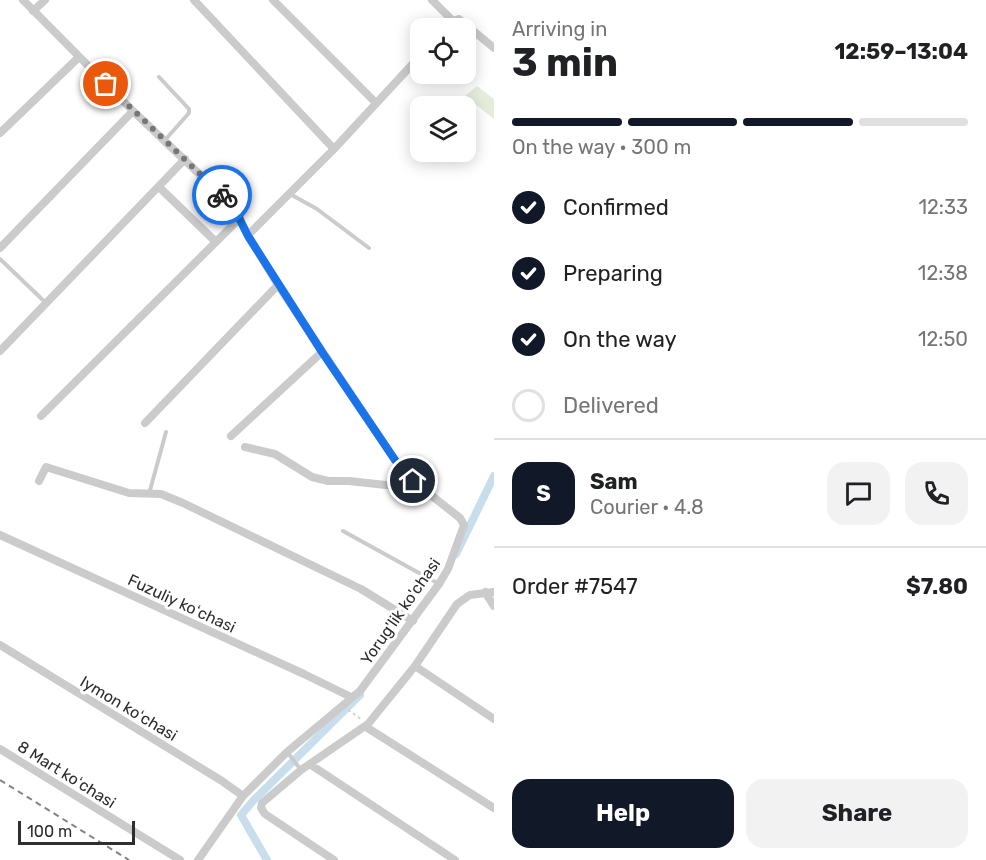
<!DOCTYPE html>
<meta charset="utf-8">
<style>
body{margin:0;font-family:Rubik,sans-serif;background:#f2f2f2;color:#202124;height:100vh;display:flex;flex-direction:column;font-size:22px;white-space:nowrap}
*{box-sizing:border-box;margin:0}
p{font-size:20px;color:#757577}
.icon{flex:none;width:33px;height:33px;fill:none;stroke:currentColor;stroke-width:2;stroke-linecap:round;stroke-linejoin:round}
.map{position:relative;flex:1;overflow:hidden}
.side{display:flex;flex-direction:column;background:#fff;width:492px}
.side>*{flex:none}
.fabs{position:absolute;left:410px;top:18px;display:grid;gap:12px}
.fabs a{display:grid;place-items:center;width:66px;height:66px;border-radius:12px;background:#fff;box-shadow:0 3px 15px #0003;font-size:30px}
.scale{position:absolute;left:18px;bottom:15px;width:117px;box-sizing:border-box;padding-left:6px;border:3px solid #2e2e2e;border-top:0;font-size:16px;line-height:21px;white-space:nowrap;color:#2e2e2e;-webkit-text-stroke:4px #fff;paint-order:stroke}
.pin{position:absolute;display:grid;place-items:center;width:51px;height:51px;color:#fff;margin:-26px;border:3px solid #fff;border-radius:50%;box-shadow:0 2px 6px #0007}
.courier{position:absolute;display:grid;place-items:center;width:60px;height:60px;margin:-30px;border:4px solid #1a73e8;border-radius:50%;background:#fff;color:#222;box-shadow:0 2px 8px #0007}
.head em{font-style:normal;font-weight:700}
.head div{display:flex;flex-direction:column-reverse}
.head{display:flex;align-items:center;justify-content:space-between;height:102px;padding:0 18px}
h1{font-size:39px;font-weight:700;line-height:45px}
.bar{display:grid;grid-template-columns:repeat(4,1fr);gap:9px 6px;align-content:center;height:72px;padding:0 18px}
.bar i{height:8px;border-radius:4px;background:#e0e0e0}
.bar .active{background:#111827}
.bar p{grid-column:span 4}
.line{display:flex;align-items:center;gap:15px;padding:0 18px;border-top:2px solid #e0e0e0}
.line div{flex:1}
.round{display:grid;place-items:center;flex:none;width:63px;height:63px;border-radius:18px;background:#f2f2f2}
ol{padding:0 18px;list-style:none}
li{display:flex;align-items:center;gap:18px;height:66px}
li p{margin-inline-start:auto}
li .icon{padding:6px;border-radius:50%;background:#111827;color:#fff;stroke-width:4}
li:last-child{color:#757577}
li i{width:33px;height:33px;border:3px solid #e0e0e0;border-radius:50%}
.cta{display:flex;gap:12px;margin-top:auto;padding:12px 18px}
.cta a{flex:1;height:69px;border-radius:18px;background:#111827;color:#fff;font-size:24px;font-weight:700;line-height:69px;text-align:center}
.cta a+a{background:#f2f2f2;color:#202124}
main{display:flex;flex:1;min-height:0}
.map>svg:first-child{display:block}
.green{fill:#e5ecdc}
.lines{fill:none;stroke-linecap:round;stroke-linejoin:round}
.canal{stroke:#c8deec;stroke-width:8}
.path{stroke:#cbcbcb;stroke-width:1.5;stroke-dasharray:3 3;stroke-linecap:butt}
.lane{stroke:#cbcbcb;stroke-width:4}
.street{stroke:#cbcbcb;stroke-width:8}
.rail{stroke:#838383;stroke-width:2;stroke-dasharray:6 4.5;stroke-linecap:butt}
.done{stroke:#777;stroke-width:6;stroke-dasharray:0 10.8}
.route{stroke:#1a73e8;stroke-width:8}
.labels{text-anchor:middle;stroke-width:6;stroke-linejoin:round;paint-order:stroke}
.street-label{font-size:16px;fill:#2e2e2e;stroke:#fff}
</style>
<main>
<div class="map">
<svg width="494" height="860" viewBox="0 0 494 860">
<rect width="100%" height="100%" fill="#fff"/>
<path class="green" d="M477,86L494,99V119L465,96Z"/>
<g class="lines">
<path class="canal" d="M456,554L494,476
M267,860L241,815L253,801L360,695"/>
<path class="path" d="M348,710L361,719"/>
<path class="lane" d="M159,77L189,109V113L165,140
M290,194L317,209L369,248
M0,259L47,304
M149,494L166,432
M343,531L439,584
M288,753L301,770"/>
<path class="street" d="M23,0L133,111L233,206L248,235L278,285L395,460L413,481L460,518L464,525L448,569L439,584L360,691L287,752L243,796L198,860
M194,0L334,149
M273,0L376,103
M432,0L453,21L459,19L494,48
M33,11L45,0
M0,133L79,57
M159,187L216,242
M248,235L334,149L420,56
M0,248L133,111
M0,351L185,159
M41,416L240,218
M145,423L278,285
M231,436L322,352
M245,447L275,454L312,477L328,481H349L404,487L413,481
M39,481L46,467L129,493L161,494L183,503L361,589L413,621
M0,535L304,674L351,697
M485,592L494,606
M0,645L222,781L243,796
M415,666L494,719
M366,727L494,808
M0,749L180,860
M311,765L455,860
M334,860L265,814L261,808L262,803L301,770L368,724L415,666L457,604L470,595L494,592"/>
<path class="rail" d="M0,780L129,860"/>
</g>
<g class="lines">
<path class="done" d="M106,84L222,195"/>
<path class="route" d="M222,195L233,206L248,236L322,352L395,460L413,481"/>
</g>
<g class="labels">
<g class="street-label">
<text transform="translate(182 603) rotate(25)" y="6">Fuzuliy koʻchasi</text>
<text transform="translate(400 611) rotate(-55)" y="6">Yorug'lik ko'chasi</text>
<text transform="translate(129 708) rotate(31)" y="6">Iymon koʻchasi</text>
<text transform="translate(67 774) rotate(32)" y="6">8 Mart koʻchasi</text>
</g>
</g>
</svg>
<div class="fabs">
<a><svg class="icon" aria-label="locate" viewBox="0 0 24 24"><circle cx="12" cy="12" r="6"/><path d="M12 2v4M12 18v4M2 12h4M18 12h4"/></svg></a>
<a><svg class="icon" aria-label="layers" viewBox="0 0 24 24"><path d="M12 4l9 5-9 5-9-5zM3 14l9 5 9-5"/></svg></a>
</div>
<div class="scale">100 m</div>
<div class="pin" style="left:106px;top:84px;background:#ea580c"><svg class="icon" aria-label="bag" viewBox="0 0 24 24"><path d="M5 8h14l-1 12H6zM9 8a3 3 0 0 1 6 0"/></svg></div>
<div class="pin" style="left:413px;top:481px;background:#1f2937"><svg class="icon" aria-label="home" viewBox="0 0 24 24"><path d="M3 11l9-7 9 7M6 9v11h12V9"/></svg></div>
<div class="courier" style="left:222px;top:195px"><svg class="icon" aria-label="bike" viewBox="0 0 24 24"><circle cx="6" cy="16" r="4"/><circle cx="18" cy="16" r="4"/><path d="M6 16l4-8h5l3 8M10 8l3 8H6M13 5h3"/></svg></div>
</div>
<section class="side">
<div class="head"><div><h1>3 min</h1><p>Arriving in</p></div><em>12:59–13:04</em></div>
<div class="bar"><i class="active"></i><i class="active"></i><i class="active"></i><i></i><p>On the way · 300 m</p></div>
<ol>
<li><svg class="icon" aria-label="check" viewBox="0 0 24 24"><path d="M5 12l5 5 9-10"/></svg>Confirmed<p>12:33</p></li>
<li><svg class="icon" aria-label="check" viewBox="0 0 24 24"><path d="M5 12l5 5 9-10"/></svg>Preparing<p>12:38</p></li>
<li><svg class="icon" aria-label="check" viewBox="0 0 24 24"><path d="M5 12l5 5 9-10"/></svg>On the way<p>12:50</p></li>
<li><i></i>Delivered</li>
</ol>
<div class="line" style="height:108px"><b class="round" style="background:#111827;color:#fff">S</b><div><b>Sam</b><p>Courier · 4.8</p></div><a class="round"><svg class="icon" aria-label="chat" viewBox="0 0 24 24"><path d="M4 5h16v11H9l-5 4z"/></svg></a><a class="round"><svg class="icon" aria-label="phone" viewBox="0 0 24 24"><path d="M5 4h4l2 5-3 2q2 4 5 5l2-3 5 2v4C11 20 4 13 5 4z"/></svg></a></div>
<div class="line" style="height:78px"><div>Order #7547</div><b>$7.80</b></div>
<div class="cta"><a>Help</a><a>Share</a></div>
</section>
</main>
